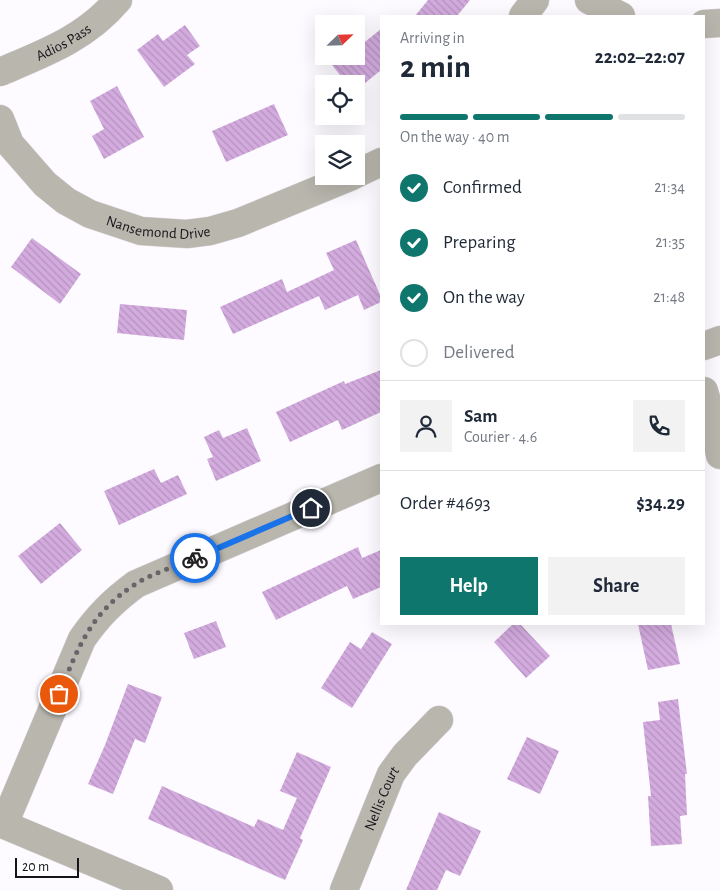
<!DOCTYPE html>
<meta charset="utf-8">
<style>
body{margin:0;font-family:"Alegreya Sans",sans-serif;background:#f2f2f3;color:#1f2937;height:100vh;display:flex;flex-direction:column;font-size:19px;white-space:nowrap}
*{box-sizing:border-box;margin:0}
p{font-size:16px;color:#747a83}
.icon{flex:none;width:28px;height:28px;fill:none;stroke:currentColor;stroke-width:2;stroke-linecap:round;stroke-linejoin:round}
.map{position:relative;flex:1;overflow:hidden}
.side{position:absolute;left:380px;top:15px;width:325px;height:610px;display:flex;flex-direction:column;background:#fff;border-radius:0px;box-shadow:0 5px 20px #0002}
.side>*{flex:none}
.needle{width:32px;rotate:67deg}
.fabs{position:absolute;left:315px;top:15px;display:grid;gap:10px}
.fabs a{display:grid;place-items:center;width:50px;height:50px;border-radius:0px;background:#fff;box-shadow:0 5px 20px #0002;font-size:25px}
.scale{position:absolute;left:15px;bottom:12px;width:64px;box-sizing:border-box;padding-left:5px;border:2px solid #161319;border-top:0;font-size:14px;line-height:18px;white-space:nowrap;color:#161319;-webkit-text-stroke:4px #fff;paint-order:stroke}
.pin{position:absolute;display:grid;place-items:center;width:42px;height:42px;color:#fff;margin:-21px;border:2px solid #fff;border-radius:50%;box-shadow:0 1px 5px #0007}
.courier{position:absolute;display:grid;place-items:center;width:50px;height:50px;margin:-25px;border:4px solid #1a73e8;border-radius:50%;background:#fff;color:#222;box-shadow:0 1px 6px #0007}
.overview em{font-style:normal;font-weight:700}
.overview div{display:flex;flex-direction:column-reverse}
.overview{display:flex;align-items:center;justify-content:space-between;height:85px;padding:0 20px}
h1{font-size:32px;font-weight:700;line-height:38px}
.bar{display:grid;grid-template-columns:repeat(4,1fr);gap:8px 5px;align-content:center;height:60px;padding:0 20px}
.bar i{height:6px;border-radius:4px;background:#e0e1e3}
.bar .active{background:#0f766e}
.bar p{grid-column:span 4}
.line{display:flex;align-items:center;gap:12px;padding:0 20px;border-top:1px solid #e0e1e3}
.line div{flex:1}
.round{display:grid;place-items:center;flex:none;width:52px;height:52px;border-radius:0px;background:#f2f2f3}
ol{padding:0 20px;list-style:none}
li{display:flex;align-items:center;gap:15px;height:55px}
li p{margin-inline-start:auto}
li .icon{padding:5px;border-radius:50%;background:#0f766e;color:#fff;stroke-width:4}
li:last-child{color:#747a83}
li i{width:28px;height:28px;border:2px solid #e0e1e3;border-radius:50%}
.cta{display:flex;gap:10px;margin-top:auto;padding:10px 20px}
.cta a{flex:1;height:58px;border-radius:0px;background:#0f766e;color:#fff;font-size:20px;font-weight:700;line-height:58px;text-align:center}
.cta a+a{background:#f2f2f3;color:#1f2937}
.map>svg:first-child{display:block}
.building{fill:url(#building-back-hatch)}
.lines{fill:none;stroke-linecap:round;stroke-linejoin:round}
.minor-casing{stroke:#d8d6da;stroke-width:29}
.minor{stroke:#b8b6ad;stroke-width:28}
.done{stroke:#67646a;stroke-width:5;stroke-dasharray:0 9}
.route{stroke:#1a73e8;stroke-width:6}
.labels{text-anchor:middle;stroke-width:4;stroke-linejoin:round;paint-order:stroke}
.street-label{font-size:15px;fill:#161319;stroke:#fff}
</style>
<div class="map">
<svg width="720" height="890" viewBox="0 0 720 890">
<defs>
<pattern id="building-back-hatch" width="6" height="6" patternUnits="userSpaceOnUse" patternTransform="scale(1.25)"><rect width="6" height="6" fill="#d3abde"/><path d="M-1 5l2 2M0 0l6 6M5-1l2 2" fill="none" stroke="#b492be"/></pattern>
</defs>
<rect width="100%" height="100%" fill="#fdfbff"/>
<path class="building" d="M428,0H470L457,16H415Z
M185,25L200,46L187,55L195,64L164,87L137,50L158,34L163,41Z
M381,29V70L364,84H347L325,56H356V49Z
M117,86L144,137L104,159L92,136L104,129L90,101Z
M274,104L288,135L226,162L212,131Z
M32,238L81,274L60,304L11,267Z
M356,240L381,297V302L364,310L358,295L325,310L319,296L233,334L220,307L282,279L287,292L334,270L326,253Z
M120,304L187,310L184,340L117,333Z
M381,370V412L342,430L338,420L290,442L276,412L344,381L345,384Z
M247,428L261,461L216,481L207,459L213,457L204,437L219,430L223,438Z
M154,469L161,483L178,475L187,494L119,525L104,491Z
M60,523L82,550L41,584L18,556Z
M358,547L362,558L381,550V587L353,599L347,586L276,620L262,592Z
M216,621L226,647L194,659L184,633Z
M513,624H520L550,656L526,678L494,642Z
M638,624H671L680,664L648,670Z
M372,632L392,644L352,708L321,688L350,642L361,649Z
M128,684L162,697L145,743L135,739L113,794L88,784L105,745Z
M678,699L687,774H685L687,815L680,816L682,844L651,846L648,796H651L643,722L660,720L658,702Z
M527,737L559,751L540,794L507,779Z
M297,752L331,767L300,838L303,840L285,880L148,819L162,786L254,827L258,819L283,830L297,798L280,791Z
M439,812L481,831L460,876L446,870L437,890H406Z"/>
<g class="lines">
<g class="minor-casing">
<g id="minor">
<path d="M589,0L621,16"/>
<path d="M523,16L535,0"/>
<path d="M704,24L720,23"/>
<path id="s1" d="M0,72C45,53 86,38 118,0"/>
<path id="s2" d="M0,119L10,144L45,184L66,201L90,214L141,231L187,234L210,231L238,223L352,176"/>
<path d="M356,174L381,162"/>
<path d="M704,346L720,340"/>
<path d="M704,391L715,429L720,455"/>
<path d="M0,823L159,890"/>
<path d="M4,824L82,639C98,616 113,601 136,584L381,478"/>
<path id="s3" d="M344,890L391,774L405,755L439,720"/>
</g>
</g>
<use href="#minor" class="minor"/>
</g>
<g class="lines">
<path class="done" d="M59,694C78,648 90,614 134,585C150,574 177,566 195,558"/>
<path class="route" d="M195,558L311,508"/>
</g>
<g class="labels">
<g class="street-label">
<text dy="5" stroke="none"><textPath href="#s1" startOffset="70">Adios Pass</textPath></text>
<text dy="5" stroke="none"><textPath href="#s2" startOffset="205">Nansemond Drive</textPath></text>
<text dy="5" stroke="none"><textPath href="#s3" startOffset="99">Nellis Court</textPath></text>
</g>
</g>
</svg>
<div class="fabs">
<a><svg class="needle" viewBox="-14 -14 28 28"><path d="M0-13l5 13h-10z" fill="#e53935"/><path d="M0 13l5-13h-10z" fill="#747a83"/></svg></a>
<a><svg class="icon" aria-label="locate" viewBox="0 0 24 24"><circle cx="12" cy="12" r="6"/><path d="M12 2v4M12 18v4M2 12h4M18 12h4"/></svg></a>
<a><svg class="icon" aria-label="layers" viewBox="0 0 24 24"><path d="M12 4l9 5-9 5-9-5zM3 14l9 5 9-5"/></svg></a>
</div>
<div class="scale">20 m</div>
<div class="pin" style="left:59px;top:694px;background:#ea580c"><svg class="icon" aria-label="bag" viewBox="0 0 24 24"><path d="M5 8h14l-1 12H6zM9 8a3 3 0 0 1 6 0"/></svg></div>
<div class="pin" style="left:311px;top:508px;background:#1f2937"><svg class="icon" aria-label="home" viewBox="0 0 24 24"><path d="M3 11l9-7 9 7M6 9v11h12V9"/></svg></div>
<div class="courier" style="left:195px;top:558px"><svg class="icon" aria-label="bike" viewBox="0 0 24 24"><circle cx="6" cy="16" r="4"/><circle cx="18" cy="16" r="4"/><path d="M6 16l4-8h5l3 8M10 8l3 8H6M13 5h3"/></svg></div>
<section class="side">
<div class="overview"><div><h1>2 min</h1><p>Arriving in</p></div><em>22:02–22:07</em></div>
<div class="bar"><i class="active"></i><i class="active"></i><i class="active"></i><i></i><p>On the way · 40 m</p></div>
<ol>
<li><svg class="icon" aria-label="check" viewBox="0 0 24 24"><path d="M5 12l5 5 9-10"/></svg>Confirmed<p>21:34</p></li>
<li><svg class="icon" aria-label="check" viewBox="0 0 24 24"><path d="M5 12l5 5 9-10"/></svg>Preparing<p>21:35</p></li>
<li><svg class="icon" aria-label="check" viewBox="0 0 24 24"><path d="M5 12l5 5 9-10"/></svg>On the way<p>21:48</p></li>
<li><i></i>Delivered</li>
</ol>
<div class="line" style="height:90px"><a class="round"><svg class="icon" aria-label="person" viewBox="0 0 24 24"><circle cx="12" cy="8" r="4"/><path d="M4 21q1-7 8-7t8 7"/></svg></a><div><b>Sam</b><p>Courier · 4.6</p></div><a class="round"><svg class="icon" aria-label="phone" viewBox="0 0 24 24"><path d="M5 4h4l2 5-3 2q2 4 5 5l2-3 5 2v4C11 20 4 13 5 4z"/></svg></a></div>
<div class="line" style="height:65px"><div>Order #4693</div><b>$34.29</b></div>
<div class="cta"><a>Help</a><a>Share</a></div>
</section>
</div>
